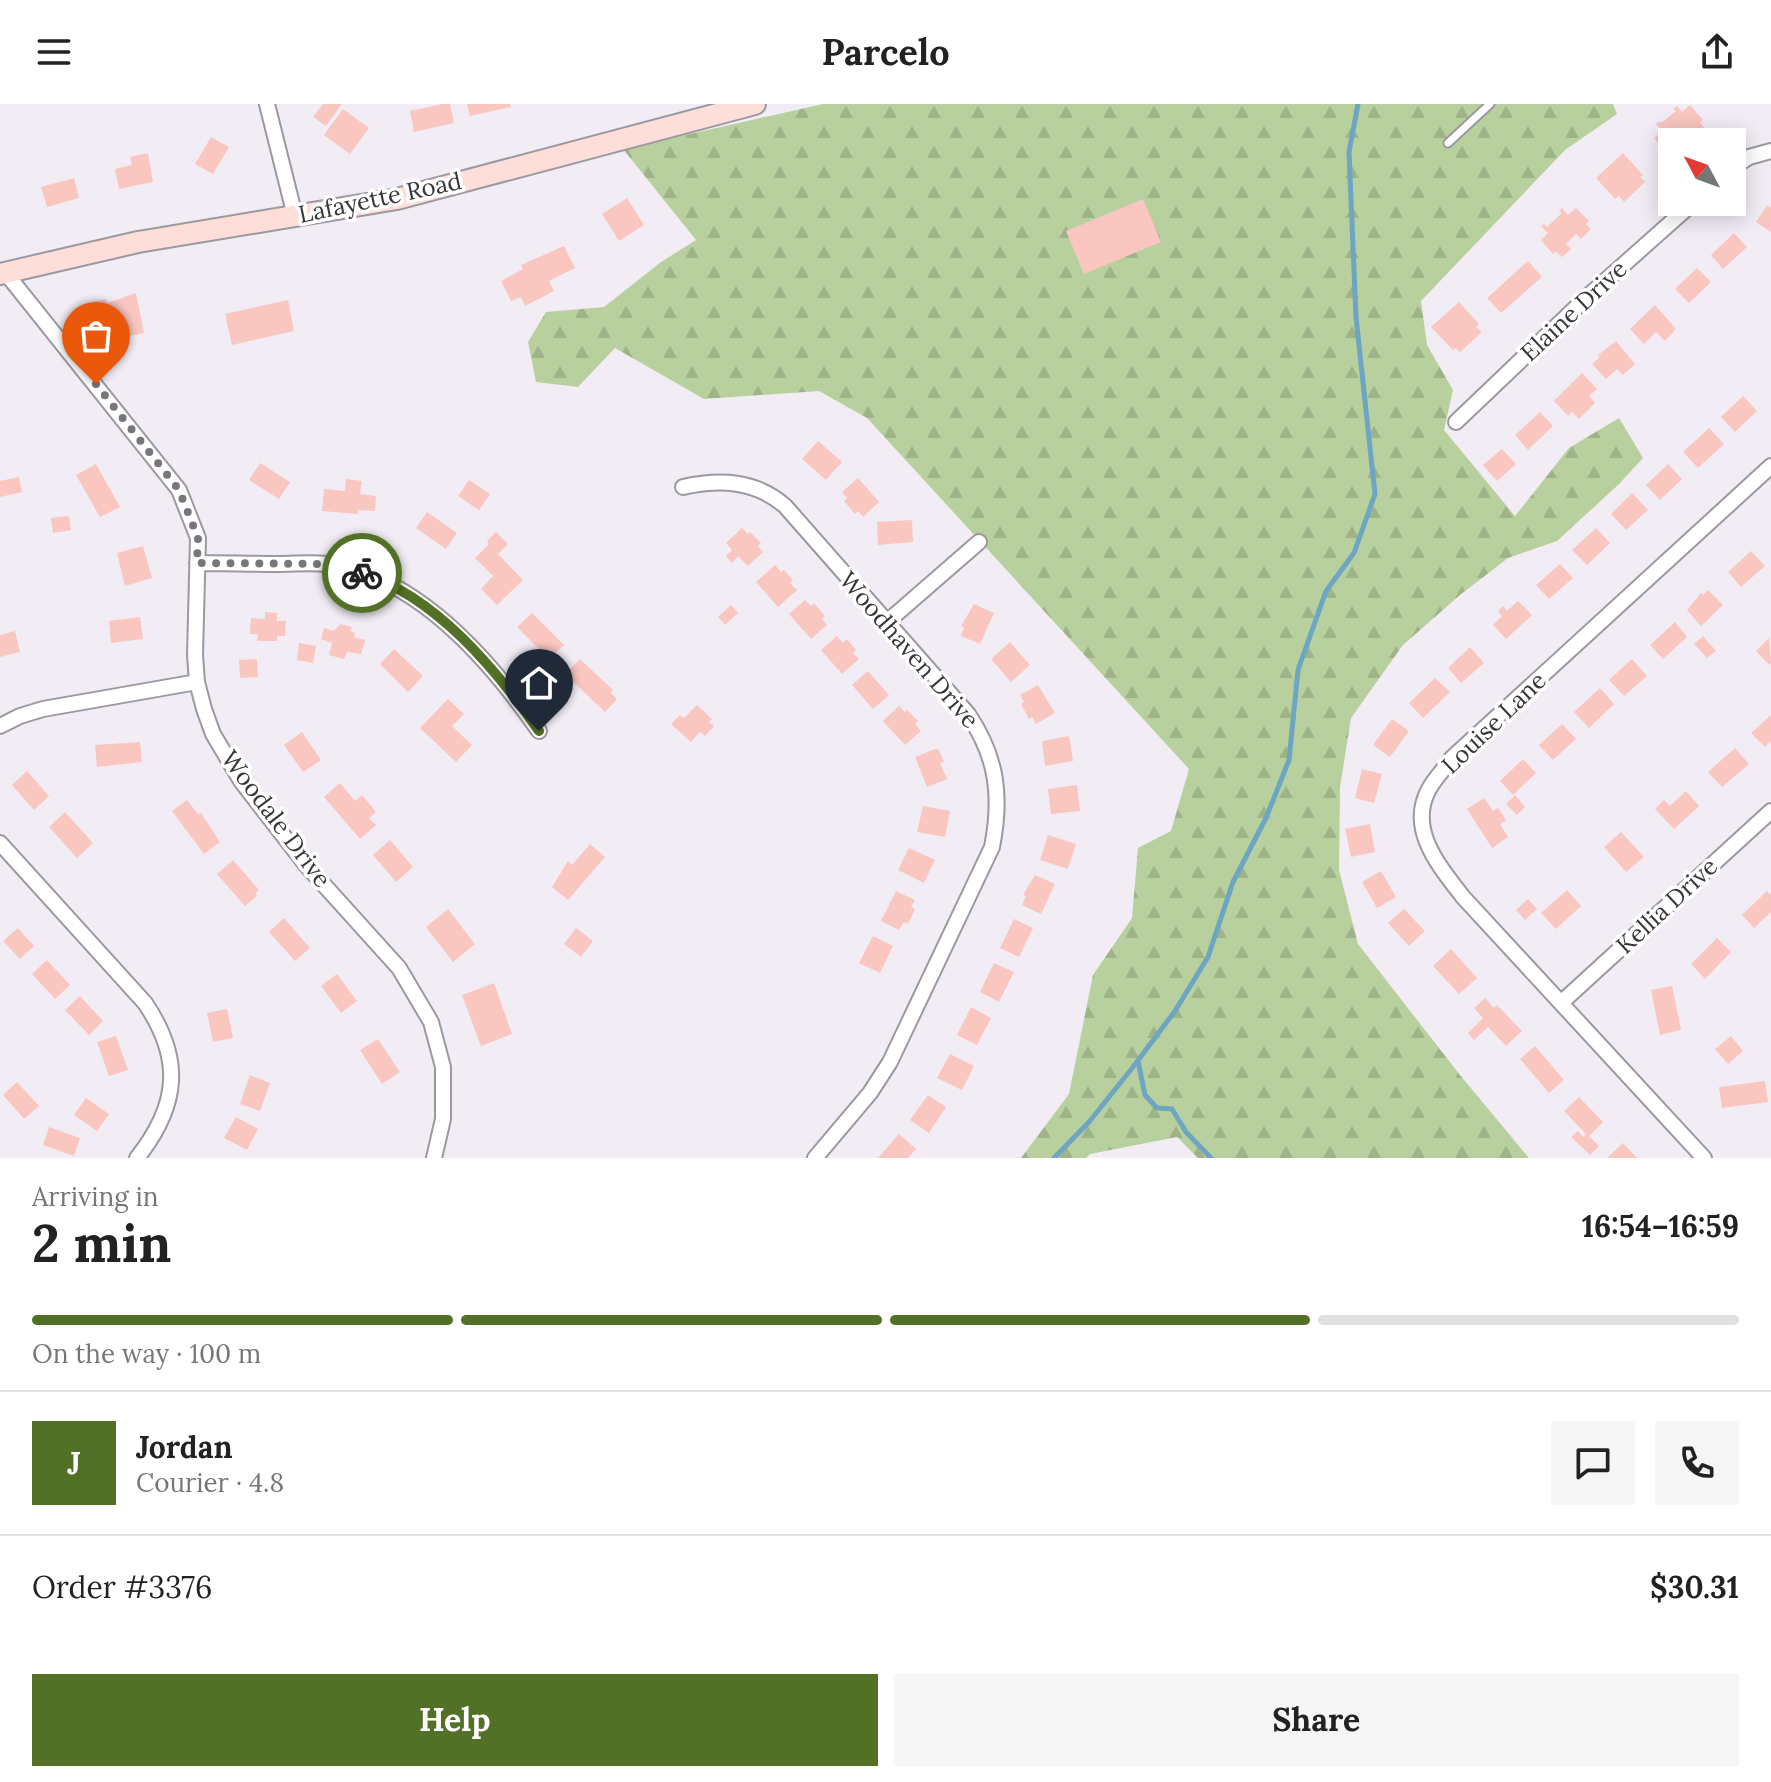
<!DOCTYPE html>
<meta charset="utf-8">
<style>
body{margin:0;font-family:Lora,serif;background:#f6f6f6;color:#222;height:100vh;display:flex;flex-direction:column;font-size:30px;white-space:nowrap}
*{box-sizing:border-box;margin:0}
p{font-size:26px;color:#767676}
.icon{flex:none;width:44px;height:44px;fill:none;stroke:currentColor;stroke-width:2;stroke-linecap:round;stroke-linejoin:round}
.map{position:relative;height:1054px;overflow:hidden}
.sheet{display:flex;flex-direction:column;background:#fff;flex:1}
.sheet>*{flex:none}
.needle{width:52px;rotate:311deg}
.buttons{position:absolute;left:1658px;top:24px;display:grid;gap:16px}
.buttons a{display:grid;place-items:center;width:88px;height:88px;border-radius:0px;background:#fff;box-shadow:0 4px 20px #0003;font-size:40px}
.pin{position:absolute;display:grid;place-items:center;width:68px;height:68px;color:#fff;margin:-82px -34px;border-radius:50% 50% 50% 0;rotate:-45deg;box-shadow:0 0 8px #0007}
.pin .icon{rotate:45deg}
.courier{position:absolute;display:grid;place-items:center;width:80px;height:80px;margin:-40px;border:6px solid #537126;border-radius:50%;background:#fff;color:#222;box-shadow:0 2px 10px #0007}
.overview em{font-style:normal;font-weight:700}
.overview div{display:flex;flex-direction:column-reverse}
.overview{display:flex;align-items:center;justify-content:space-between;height:136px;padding:0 32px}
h1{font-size:52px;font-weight:700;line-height:60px}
.bar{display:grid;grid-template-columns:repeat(4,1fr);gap:12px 8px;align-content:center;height:96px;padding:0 32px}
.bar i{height:10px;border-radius:6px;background:#e0e0e0}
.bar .selected{background:#537126}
.bar p{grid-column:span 4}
.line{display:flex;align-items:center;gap:20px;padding:0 32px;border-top:2px solid #e0e0e0}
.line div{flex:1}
.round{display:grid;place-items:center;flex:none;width:84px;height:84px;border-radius:0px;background:#f6f6f6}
.button{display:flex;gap:16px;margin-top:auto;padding:16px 32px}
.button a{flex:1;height:92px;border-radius:0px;background:#537126;color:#fff;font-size:32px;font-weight:700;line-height:92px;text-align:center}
.button a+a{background:#f6f6f6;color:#222}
header{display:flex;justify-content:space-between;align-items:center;height:104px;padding:0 32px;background:#fff;font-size:36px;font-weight:700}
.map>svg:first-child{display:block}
.forest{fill:url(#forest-firs)}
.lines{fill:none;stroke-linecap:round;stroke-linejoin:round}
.stream{stroke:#6da5c3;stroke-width:5}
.building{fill:#f9c6c0}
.service-casing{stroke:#9c98a0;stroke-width:11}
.minor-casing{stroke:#9c98a0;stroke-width:18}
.secondary-casing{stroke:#9c98a0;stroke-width:24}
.service{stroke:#fff;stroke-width:7}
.minor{stroke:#fff;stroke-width:14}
.secondary{stroke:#fdded8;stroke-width:20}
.done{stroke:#79767b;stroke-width:8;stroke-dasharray:0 14.4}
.route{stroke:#537126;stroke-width:10}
.labels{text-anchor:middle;stroke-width:7;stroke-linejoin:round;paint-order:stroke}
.street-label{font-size:24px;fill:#383639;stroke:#fff}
</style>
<header><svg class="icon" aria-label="menu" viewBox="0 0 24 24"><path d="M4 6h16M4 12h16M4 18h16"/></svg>Parcelo<svg class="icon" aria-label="share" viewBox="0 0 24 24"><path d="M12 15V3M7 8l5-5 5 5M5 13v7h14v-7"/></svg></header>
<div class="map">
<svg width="1771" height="1054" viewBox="0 0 1771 1054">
<defs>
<pattern id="forest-firs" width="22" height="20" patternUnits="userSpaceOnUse" patternTransform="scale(2)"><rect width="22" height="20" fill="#b8d09d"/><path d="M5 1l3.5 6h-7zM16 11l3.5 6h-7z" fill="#9fb388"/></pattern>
</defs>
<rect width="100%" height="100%" fill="#f2edf5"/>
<path class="forest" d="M823,0H1613L1617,10L1565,46L1421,197L1427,241L1453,286L1444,326L1515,412L1569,344L1619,314L1643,354L1619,380L1557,437L1508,454L1460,491L1403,541L1351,614L1340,683L1339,766L1358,840L1460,971L1529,1054H1198L1177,1033L1090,1050L1086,1054H1021L1069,990L1093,871L1132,814L1138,744L1171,727L1189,665L867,314L819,287L704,295L615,244L578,283L536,278L528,238L546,208L604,203L661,158L696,136L623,45Z"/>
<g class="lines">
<path class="stream" d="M1138,957L1145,991L1157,1004L1172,1005L1186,1028L1211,1054
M1054,1054L1089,1018L1133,963L1175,907L1208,853L1233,778L1266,714L1289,656L1298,566L1326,487L1354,449L1375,390L1356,213L1349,48L1358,0"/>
</g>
<path class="building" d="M323,0H342L326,22L313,13Z
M442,0H450L454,19L414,28L410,7Z
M467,0H510L511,3L470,12Z
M1690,1L1703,16L1700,18L1705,25L1694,33L1689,28L1677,38H1672V49L1669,45L1666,48L1654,34L1662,27L1656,20L1660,17L1661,19L1676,7L1673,5L1677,2L1682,8Z
M343,5L369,24L350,50L324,31Z
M211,33L229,43L213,70L195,60Z
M148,49L153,78L119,85L115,65L132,61L130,53Z
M1623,49L1643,71L1640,73L1645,78L1624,98L1619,92L1615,95L1596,74Z
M74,74L79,94L47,103L41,83Z
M627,94L644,121L619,137L602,110Z
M1143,95L1161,138L1084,170L1066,127Z
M1767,101L1771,104V128L1756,118Z
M1562,104L1568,111L1576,104L1589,117L1586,120L1591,125L1581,135L1576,130L1566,140L1571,145L1562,153L1556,148L1553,150L1541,136L1548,129L1541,122L1544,120L1547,123L1562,109L1559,107Z
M1734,129L1747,143L1723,165L1711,151Z
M564,142L575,164L549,177L554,187L525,202L521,193L511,197L501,177L523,165L521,161Z
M1528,157L1542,173L1501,209L1487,194Z
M1697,164L1711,178L1689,199L1675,185Z
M136,189L144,229L100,238L92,198L106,195L107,199Z
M288,196L294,227L232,241L225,210Z
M1459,198L1479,220L1476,223L1482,228L1460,248L1455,244L1453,246L1431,223Z
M1655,201L1676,225L1665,237L1656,228L1644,240L1630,225Z
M1616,237L1635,260L1623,271L1617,265L1606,275L1592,260L1600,253L1598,251Z
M1582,269L1597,285L1589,292L1595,299L1579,315L1572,308L1568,312L1554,297Z
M1743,292L1757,307L1735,328L1721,313Z
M1540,308L1553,322L1528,346L1515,331Z
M1709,324L1724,340L1698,364L1683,348Z
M818,337L842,358L826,376L802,355Z
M1502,345L1516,360L1497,377L1483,361Z
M260,359L290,378L279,395L249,376Z
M96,360L120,403L100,413L76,371Z
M1668,360L1682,375L1660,396L1646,381Z
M19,373L22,388L0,393V377Z
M858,374L879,398L863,413L858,407L855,410L844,397L847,394L842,388Z
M346,375L362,377L360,390L376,392L375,407L358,406V410L322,407L324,385L345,387Z
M469,376L490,390L479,406L458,392Z
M1632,389L1648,406L1626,426L1611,410Z
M427,408L457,429L446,445L416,424Z
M69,412L71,426L53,429L51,414Z
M912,416L913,438L878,441L877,418Z
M742,424L748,430L750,428L761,439L758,442L763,448L748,462L738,452L732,459L726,452L732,446L726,439Z
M1596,424L1610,439L1587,461L1572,446Z
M496,428L508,440L498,450L523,476L497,501L481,485L493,472L475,454L489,440L487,437Z
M143,442L152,474L125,482L117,449Z
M1751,447L1765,462L1741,483L1728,468Z
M1560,460L1573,474L1549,495L1536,481Z
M775,461L781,468L784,466L793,476L790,479L797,486L778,503L756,478Z
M1708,486L1723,501L1701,522L1687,506L1701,489L1703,491Z
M805,496L811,502L814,499L825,512L822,515L827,521L811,535L789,510Z
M1518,497L1532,511L1506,535L1493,521L1502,512L1498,507L1503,502L1507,507Z
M974,500L994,509L980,540L961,532L964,524L961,522Z
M731,501L738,509L725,521L718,513Z
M265,508L277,509V517H286L285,532H277V537H257L258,530H250L251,514L265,515Z
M532,509L564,541L549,555L517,523Z
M140,513L143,535L111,539L109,517Z
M1675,518L1687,533L1663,555L1650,541Z
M340,520L352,523L350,527L355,529L354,533L365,536L361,550L347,548L344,555L329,551L332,539L321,535L324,524L334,527Z
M15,527L20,548L0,553V531Z
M837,532L843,539L847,535L856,546L853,549L859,555L842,570L821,546Z
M1703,532L1716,547L1707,554L1694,540Z
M1769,534L1771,559L1769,561L1756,547Z
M1010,538L1030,561L1011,578L991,555Z
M299,539L316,542L313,559L297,556Z
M1470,543L1484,559L1461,579L1448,564Z
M394,545L423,572L408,588L380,560Z
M257,555L258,573L240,574L239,556Z
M580,555L613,586L611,589L617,595L605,608L565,570Z
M1632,555L1647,572L1624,592L1609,576Z
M868,567L889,591L873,605L852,581Z
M1435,574L1450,588L1423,614L1409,599Z
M1038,581L1055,609L1036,620L1032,613L1029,615L1021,600L1024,598L1020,591Z
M1600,584L1614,600L1589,624L1574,608Z
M448,595L464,610L452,622L472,641L456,658L420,624Z
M697,601L712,615L709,618L714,622L705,632L700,628L691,638L671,620L680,611L684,614Z
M899,602L905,608L907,606L918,617L915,620L921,627L905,641L883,617Z
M1771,611V637L1765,643L1751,629Z
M1392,615L1409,627L1390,653L1373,641Z
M1562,620L1576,635L1553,656L1539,641Z
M302,628L321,656L303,668L284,641Z
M1069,632L1073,657L1045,662L1042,637Z
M140,638L142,658L97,663L95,641Z
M1735,644L1749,660L1722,683L1708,668Z
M935,645L939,646L944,658L940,659L947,675L927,683L915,653Z
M1523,655L1536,669L1513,691L1500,677Z
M1362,665L1382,670L1374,699L1355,694Z
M27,667L49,692L34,706L12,681Z
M340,679L355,697L362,691L376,708L369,714L376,721L360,735L324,693Z
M1077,681L1080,707L1051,710L1048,685Z
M1686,687L1699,702L1674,725L1655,705L1664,696L1670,702Z
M1515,691L1525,703L1517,711L1506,700Z
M1484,694L1493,707L1498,704L1506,716L1500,720L1508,733L1492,744L1467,705Z
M187,696L198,710L201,709L220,738L204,750L172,707Z
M923,702L950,707L945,733L917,728Z
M65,708L93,739L77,754L49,723Z
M1370,720L1375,748L1351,753L1345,725Z
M1621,728L1644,753L1626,768L1604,743Z
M1048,731L1076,740L1068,765L1040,756Z
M390,736L413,763L396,778L373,751Z
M590,740L605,753L568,796L552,783L568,757L572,761Z
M909,744L935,756L924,779L898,766Z
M233,756L259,786L255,789L257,792L245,802L217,770Z
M1381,767L1396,793L1377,804L1362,778Z
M1035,771L1055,780L1041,810L1022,801L1026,792L1023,791Z
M1567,786L1581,802L1556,825L1541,809Z
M896,787L915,796L911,803L915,805L908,820L904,818L899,826L881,817Z
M1767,787L1771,791V808L1754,824L1742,811Z
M1528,795L1537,805L1525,816L1516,806Z
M448,805L475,840L453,858L426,823Z
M1404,805L1425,827L1409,842L1388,819Z
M284,814L310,844L295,857L269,828Z
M1014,815L1033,824L1019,853L1000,844Z
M18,824L34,842L20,855L3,837Z
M576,824L593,837L581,853L564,840Z
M873,832L893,842L880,869L859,859Z
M1717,834L1731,848L1705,875L1691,860Z
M1451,845L1477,874L1459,890L1433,862Z
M47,856L70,881L55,895L32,870Z
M994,859L1014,868L999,898L980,888Z
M337,870L357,897L341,909L321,882Z
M494,879L512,930L481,942L462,891Z
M1672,882L1681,926L1660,931L1651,886Z
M80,892L103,917L89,931L65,906Z
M1485,894L1494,904L1497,901L1522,927L1506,942L1488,923L1474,936L1468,929L1483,914L1474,904Z
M971,903L991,914L977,941L957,931Z
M227,905L233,934L213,938L207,909Z
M116,932L128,966L109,972L97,938Z
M1731,932L1743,947L1728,960L1715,945Z
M378,935L400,968L382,980L360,946Z
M1535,942L1564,976L1549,989L1520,955Z
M950,950L974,962L962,986L937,974Z
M250,971L270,979L260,1007L240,1000Z
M1765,977L1768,998L1722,1004L1719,983Z
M17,978L39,1002L24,1015L3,991Z
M928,991L946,1003L929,1029L910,1016Z
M1579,993L1603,1018L1589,1032L1599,1042L1590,1051L1571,1033L1578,1027L1583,1033L1586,1030L1564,1007Z
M86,994L109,1010L97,1027L74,1011Z
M236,1013L258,1025L247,1046L224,1034Z
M49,1023L80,1034L74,1052L43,1041Z
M899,1030L916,1045L908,1054H878Z
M1623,1039L1637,1054H1607Z"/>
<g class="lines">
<g class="service-casing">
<path id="service" d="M1448,39L1490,0"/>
</g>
<g class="minor-casing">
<path id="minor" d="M267,0L295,112
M1732,64L1749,53L1771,47
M5,168L179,386L198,434L195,551L197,578L204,605L213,630L241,677L306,761L399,864L431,918L443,963V1015L434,1054
M1456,318L1586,194L1694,98
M683,383C720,375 755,376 785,402L968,610C997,653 1002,692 992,743L890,958L870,989L815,1054
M197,459C224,459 251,460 278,460C294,460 311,458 327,460C417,471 490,556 539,627
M887,518L979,438
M0,622L20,612L43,605L197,578
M0,739L145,899C183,955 179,1001 137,1054
M1562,898L1771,707
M1704,1054L1463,793C1439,762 1407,725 1429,685C1435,674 1445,664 1452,654L1771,362"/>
</g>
<g class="secondary-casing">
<path id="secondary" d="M0,170L138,138L397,95L755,0"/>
</g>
<use href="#service" class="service"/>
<use href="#minor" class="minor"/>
<use href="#secondary" class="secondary"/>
</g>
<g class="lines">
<path class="done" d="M96,280L179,386L198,434L197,459L327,460L362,469"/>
<path class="route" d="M362,469C436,493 496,565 539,627"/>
</g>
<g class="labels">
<g class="street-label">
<text transform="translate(380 94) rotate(-12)" y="8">Lafayette Road</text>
<text transform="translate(1574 207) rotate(-43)" y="8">Elaine Drive</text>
<text transform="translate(909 546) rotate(49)" y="8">Woodhaven Drive</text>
<text transform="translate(1494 619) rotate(-44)" y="8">Louise Lane</text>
<text transform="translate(276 715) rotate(53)" y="8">Woodale Drive</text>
<text transform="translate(1667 802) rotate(-43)" y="8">Kellia Drive</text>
</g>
</g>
</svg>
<div class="buttons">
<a><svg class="needle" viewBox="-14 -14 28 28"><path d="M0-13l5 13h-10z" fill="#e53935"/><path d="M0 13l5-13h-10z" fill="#767676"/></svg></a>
</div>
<div class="pin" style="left:96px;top:280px;background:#ea580c"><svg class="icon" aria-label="bag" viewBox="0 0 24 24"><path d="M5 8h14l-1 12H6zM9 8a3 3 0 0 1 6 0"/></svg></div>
<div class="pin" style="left:539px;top:627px;background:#1f2937"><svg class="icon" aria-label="home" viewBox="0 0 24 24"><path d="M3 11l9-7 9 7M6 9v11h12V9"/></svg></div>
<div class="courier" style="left:362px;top:469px"><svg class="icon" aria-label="bike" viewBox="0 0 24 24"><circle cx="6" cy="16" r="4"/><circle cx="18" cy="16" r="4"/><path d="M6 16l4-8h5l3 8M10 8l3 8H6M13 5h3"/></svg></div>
</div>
<section class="sheet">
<div class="overview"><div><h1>2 min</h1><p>Arriving in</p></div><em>16:54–16:59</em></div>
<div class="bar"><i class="selected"></i><i class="selected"></i><i class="selected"></i><i></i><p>On the way · 100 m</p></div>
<div class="line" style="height:144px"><b class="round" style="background:#537126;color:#fff">J</b><div><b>Jordan</b><p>Courier · 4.8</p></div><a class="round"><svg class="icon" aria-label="chat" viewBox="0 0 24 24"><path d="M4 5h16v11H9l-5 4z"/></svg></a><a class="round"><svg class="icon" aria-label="phone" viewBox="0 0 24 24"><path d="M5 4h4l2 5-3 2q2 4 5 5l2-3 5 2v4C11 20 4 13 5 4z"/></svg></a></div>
<div class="line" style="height:104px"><div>Order #3376</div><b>$30.31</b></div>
<div class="button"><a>Help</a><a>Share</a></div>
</section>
